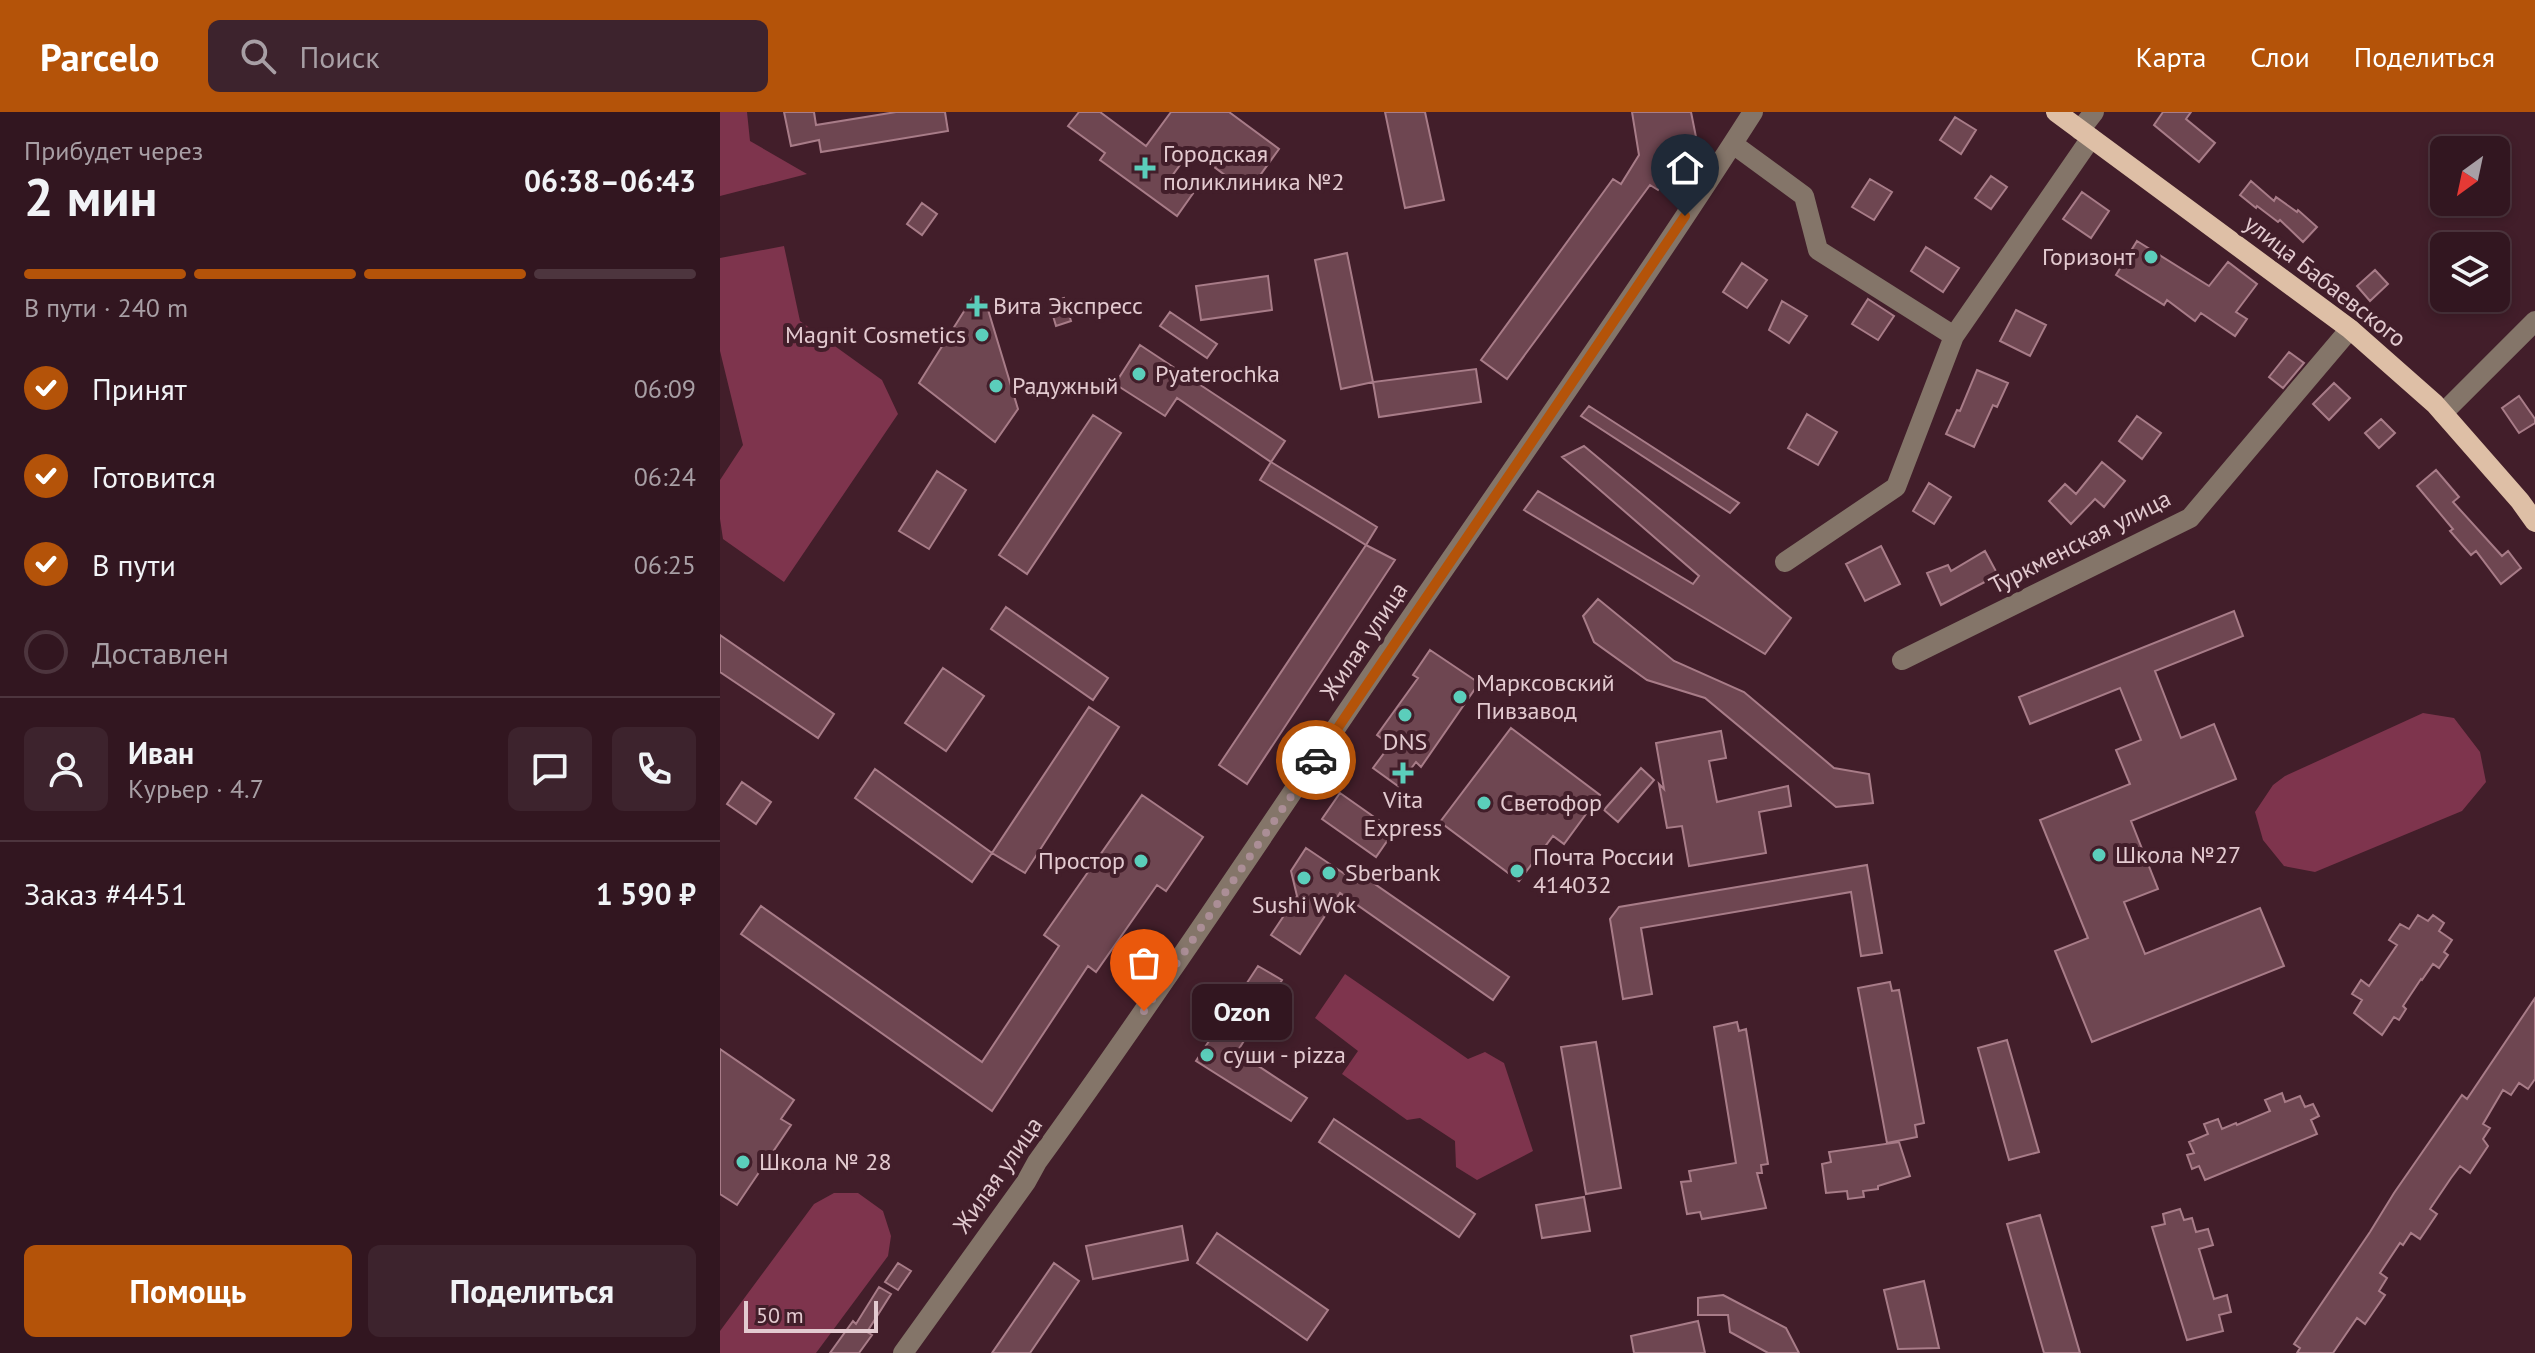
<!DOCTYPE html>
<html lang="ru">
<meta charset="utf-8">
<style>
body{margin:0;font-family:"PT Sans",sans-serif;background:#3d232d;color:#f1f3f6;height:100vh;display:flex;flex-direction:column;font-size:30px;white-space:nowrap}
*{box-sizing:border-box;margin:0}
p{font-size:26px;color:#a89fa5}
.icon{flex:none;width:44px;height:44px;fill:none;stroke:currentColor;stroke-width:2;stroke-linecap:round;stroke-linejoin:round}
.map{position:relative;flex:1;overflow:hidden}
.details{display:flex;flex-direction:column;background:#321620;width:720px}
.details>*{flex:none}
.needle{width:52px;rotate:213deg}
.tools{position:absolute;left:1710px;top:24px;display:grid;gap:16px}
.tools a{display:grid;place-items:center;width:80px;height:80px;border-radius:12px;background:#321620;box-shadow:0 4px 12px #0003,0 0 0 2px #4d353e;font-size:40px}
.scale{position:absolute;left:24px;bottom:20px;width:134px;box-sizing:border-box;padding-left:8px;border:4px solid #e3cad0;border-top:0;font-size:22px;line-height:28px;white-space:nowrap;color:#e3cad0;-webkit-text-stroke:6px #421e2a;paint-order:stroke}
.pin{position:absolute;display:grid;place-items:center;width:68px;height:68px;color:#fff;margin:-82px -34px;border-radius:50% 50% 50% 0;rotate:-45deg;box-shadow:0 0 8px #0007}
.pin .icon{rotate:45deg}
.courier{position:absolute;display:grid;place-items:center;width:80px;height:80px;margin:-40px;border:6px solid #b45309;border-radius:50%;background:#fff;color:#222;box-shadow:0 2px 10px #0007}
.bubble{position:absolute;height:56px;border-radius:12px;background:#321620;box-shadow:0 4px 12px #0003,0 0 0 2px #4d353e;font-size:26px;font-weight:700;line-height:56px;text-align:center}
.overview em{font-style:normal;font-weight:700}
.overview div{display:flex;flex-direction:column-reverse}
.overview{display:flex;align-items:center;justify-content:space-between;height:136px;padding:0 24px}
h1{font-size:52px;font-weight:700;line-height:60px}
.bar{display:grid;grid-template-columns:repeat(4,1fr);gap:12px 8px;align-content:center;height:96px;padding:0 24px}
.bar i{height:10px;border-radius:6px;background:#4d353e}
.bar .active{background:#b45309}
.bar p{grid-column:span 4}
.line{display:flex;align-items:center;gap:20px;padding:0 24px;border-top:2px solid #4d353e}
.line div{flex:1}
.round{display:grid;place-items:center;flex:none;width:84px;height:84px;border-radius:12px;background:#3d232d}
ol{padding:0 24px;list-style:none}
li{display:flex;align-items:center;gap:24px;height:88px}
li p{margin-inline-start:auto}
li .icon{padding:8px;border-radius:50%;background:#b45309;color:#fff;stroke-width:4}
li:last-child{color:#a89fa5}
li i{width:44px;height:44px;border:4px solid #4d353e;border-radius:50%}
.button{display:flex;gap:16px;margin-top:auto;padding:16px 24px}
.button a{flex:1;height:92px;border-radius:12px;background:#b45309;color:#fff;font-size:32px;font-weight:700;line-height:92px;text-align:center}
.button a+a{background:#3d232d;color:#f1f3f6}
header{display:flex;align-items:center;gap:48px;box-sizing:border-box;height:112px;padding:0 40px;background:#b45309;color:#fff}
header strong{font-size:38px}
nav{display:flex;gap:44px;margin-inline-start:auto;font-size:28px}
.search{width:560px;height:72px;background:#3d232d;display:flex;align-items:center;gap:20px;box-sizing:border-box;padding:0 28px;border-radius:12px;color:#a89fa5;font-size:30px}
main{display:flex;flex:1;min-height:0}
.map>svg:first-child{display:block}
.green{fill:#7e344d}
.building{fill:#6e4651;stroke:#a87c88;stroke-width:2}
.lines{fill:none;stroke-linecap:round;stroke-linejoin:round}
.minor{stroke:#847569;stroke-width:20}
.major{stroke:#debfa6;stroke-width:20}
.done{stroke:#ab8e96;stroke-width:8;stroke-dasharray:0 14.4}
.route{stroke:#b45309;stroke-width:10}
.poi-dot{fill:#5bcebb;stroke:#421e2a;stroke-width:3}
.labels{text-anchor:middle;stroke-width:8;stroke-linejoin:round;paint-order:stroke}
.poi-label{font-size:24px;fill:#e3cad0;stroke:#421e2a;text-anchor:start}
.street-label{font-size:24px;fill:#e3cad0;stroke:#421e2a}
</style>
<header>
<strong>Parcelo</strong>
<div class="search"><svg class="icon" aria-label="search" viewBox="0 0 24 24"><circle cx="10" cy="10" r="6"/><path d="M15 15l6 6"/></svg>Поиск</div>
<nav><a>Карта</a><a>Слои</a><a>Поделиться</a></nav>
</header>
<main>
<section class="details">
<div class="overview"><div><h1>2 мин</h1><p>Прибудет через</p></div><em>06:38–06:43</em></div>
<div class="bar"><i class="active"></i><i class="active"></i><i class="active"></i><i></i><p>В пути · 240 m</p></div>
<ol>
<li><svg class="icon" aria-label="check" viewBox="0 0 24 24"><path d="M5 12l5 5 9-10"/></svg>Принят<p>06:09</p></li>
<li><svg class="icon" aria-label="check" viewBox="0 0 24 24"><path d="M5 12l5 5 9-10"/></svg>Готовится<p>06:24</p></li>
<li><svg class="icon" aria-label="check" viewBox="0 0 24 24"><path d="M5 12l5 5 9-10"/></svg>В пути<p>06:25</p></li>
<li><i></i>Доставлен</li>
</ol>
<div class="line" style="height:144px"><a class="round"><svg class="icon" aria-label="person" viewBox="0 0 24 24"><circle cx="12" cy="8" r="4"/><path d="M4 21q1-7 8-7t8 7"/></svg></a><div><b>Иван</b><p>Курьер · 4.7</p></div><a class="round"><svg class="icon" aria-label="chat" viewBox="0 0 24 24"><path d="M4 5h16v11H9l-5 4z"/></svg></a><a class="round"><svg class="icon" aria-label="phone" viewBox="0 0 24 24"><path d="M5 4h4l2 5-3 2q2 4 5 5l2-3 5 2v4C11 20 4 13 5 4z"/></svg></a></div>
<div class="line" style="height:104px"><div>Заказ #4451</div><b>1 590 ₽</b></div>
<div class="button"><a>Помощь</a><a>Поделиться</a></div>
</section>
<div class="map">
<svg width="1815" height="1241" viewBox="0 0 1815 1241">
<rect width="100%" height="100%" fill="#421e2a"/>
<path class="green" d="M0,0H27L30,29L87,62L0,84Z
M64,134L80,209L162,268L178,302L64,470L3,427L0,407V368L23,333L0,239V146Z
M1703,601L1734,606L1760,640L1766,670L1742,699L1595,760L1564,754L1543,728L1535,700L1553,673L1565,664Z
M625,862L748,947L765,940L784,951L813,1039L757,1068L736,1055L735,1029L700,1006L687,1008L622,962L638,939L595,906Z
M114,1081H138L163,1099L171,1124L168,1144L96,1241H0V1219L94,1092Z"/>
<path class="building" d="M64,0H94L96,13L176,0H225L228,19L101,40L99,28L71,34Z
M359,0H380L426,34L451,0H509L559,37L528,80L471,38L452,64L474,80L457,104L380,48L385,41L348,14Z
M665,0H705L724,88L685,96Z
M912,0H971L980,45L973,57L958,47L938,78L930,73L787,267L761,248L893,67L901,72L919,43Z
M1443,0H1471L1466,7L1495,31L1479,50L1434,13Z
M1235,5L1256,18L1241,42L1220,28Z
M1271,64L1287,75L1271,97L1255,86Z
M1150,67L1172,80L1154,108L1132,95Z
M1531,69L1554,89L1556,85L1577,100L1578,98L1597,115L1583,130L1560,108L1558,110L1537,94L1536,96L1520,83Z
M1362,80L1389,99L1371,126L1343,107Z
M202,91L217,102L202,123L187,112Z
M1417,129L1489,174L1508,150L1537,172L1516,200L1527,207L1515,224L1481,201L1475,209L1447,188L1444,193L1396,163Z
M1206,135L1239,156L1223,180L1191,159Z
M627,141L653,270L621,277L595,148Z
M1022,151L1047,168L1027,196L1003,180Z
M1655,158L1668,172L1650,189L1637,174Z
M548,164L552,198L481,208L476,174Z
M253,185L266,191L298,297L275,330L199,271Z
M344,186L351,209L336,214L329,190Z
M1148,187L1174,204L1158,228L1132,212Z
M1062,189L1087,204L1069,231L1049,218Z
M1296,198L1326,213L1310,244L1280,229Z
M450,200L497,232L487,246L440,214Z
M420,233L565,329L551,350L457,286L445,304L395,272Z
M1569,240L1584,251L1563,276L1549,265Z
M756,257L761,290L659,305L653,270Z
M1257,258L1288,271L1277,295L1273,293L1254,335L1226,322L1237,298L1240,299Z
M1614,271L1630,286L1609,308L1593,292Z
M1799,284L1815,307V311L1799,321L1782,296Z
M869,294L1019,391L1010,401L861,304Z
M1087,302L1117,320L1098,353L1068,336Z
M373,303L401,321L307,462L279,443Z
M1417,304L1441,321L1422,347L1399,329Z
M1661,307L1675,321L1659,336L1645,321Z
M864,334L1071,506L1045,542L804,398L818,379L973,472L979,464L842,345Z
M551,350L657,415L646,433L540,368Z
M1382,350L1405,369L1384,395L1375,387L1351,412L1329,389L1345,372L1356,382Z
M1716,358L1739,385L1733,390L1782,444L1788,439L1801,456L1781,472L1756,439L1751,443L1730,419L1733,417L1697,374Z
M217,359L246,378L209,437L179,419Z
M1209,371L1231,385L1214,412L1193,399Z
M646,433L675,448L527,672L499,653Z
M1161,434L1180,472L1145,489L1126,452Z
M1265,439L1278,463L1221,493L1207,461L1228,453L1231,459Z
M878,487L954,549L1024,580L1114,656L1149,662L1153,691L1116,695L985,586L927,568L874,530L863,504Z
M286,495L388,566L373,588L271,517Z
M1514,499L1523,524L1435,559L1461,626L1494,612L1516,667L1411,709L1438,777L1404,790L1425,842L1540,796L1564,854L1372,930L1335,839L1368,826L1320,708L1410,672L1396,638L1421,628L1400,576L1310,612L1299,585Z
M0,523L114,602L98,626L0,560Z
M710,538L759,571L701,655L696,650L678,674L653,656L670,633L657,623L698,566L693,563Z
M223,556L264,584L226,639L185,611Z
M369,595L399,615L305,761L272,741Z
M791,616L880,683L844,732L833,724L799,769L720,710Z
M1001,619L1006,646L989,649L997,690L1068,674L1071,694L1039,700L1046,741L969,754L962,714L947,716L939,672L944,677L936,631Z
M921,656L934,668L898,710L884,698Z
M155,657L272,741L252,770L135,686Z
M22,670L51,690L36,712L7,692Z
M620,681L674,719L656,745L602,707Z
M422,683L483,725L446,779L437,773L376,860L368,854L272,999L21,822L41,794L262,950L339,834L324,823Z
M586,736L638,771L643,764L789,865L773,888L620,781L580,842L551,823L577,784L571,759Z
M1147,753L1162,841L1141,844L1131,780L921,816L932,882L903,887L890,807L899,795Z
M1698,803L1708,809L1713,803L1724,811L1719,819L1732,828L1724,840L1728,843L1719,856L1713,852L1702,868L1701,867L1683,894L1686,897L1679,908L1674,905L1662,923L1634,901L1642,888L1632,882L1641,868L1649,874L1677,833L1669,828L1680,812L1689,817Z
M538,854L562,868L517,940L587,986L571,1009L476,949Z
M1170,870L1172,879L1179,878L1204,1011L1195,1013L1197,1025L1167,1031L1138,876Z
M1815,886V967L1808,977L1799,971L1791,983L1783,978L1763,1012L1770,1016L1763,1027L1768,1034L1750,1061L1740,1054L1731,1066L1710,1097L1717,1102L1700,1127L1691,1121L1683,1133L1680,1131L1660,1161L1667,1166L1659,1179L1665,1183L1645,1212L1637,1206L1613,1241H1577L1580,1236L1574,1232L1650,1120L1674,1081L1742,983L1747,987Z
M1017,910L1019,919L1026,917L1048,1052L1041,1053L1042,1061H1037L1046,1096L982,1107L980,1100L967,1102L961,1070L971,1069L969,1059L1016,1051L994,915Z
M1287,928L1319,1040L1289,1048L1258,936Z
M876,930L901,1076L866,1082L841,935Z
M0,937L74,988L61,1007L71,1013L17,1093L0,1082Z
M1562,981L1565,990L1580,984L1585,995L1593,992L1599,1004L1591,1008L1597,1022L1485,1068L1479,1054L1472,1057L1467,1043L1474,1041L1469,1030L1488,1022L1484,1012L1498,1007L1502,1017L1516,1011L1517,1013L1550,999L1545,988Z
M614,1007L755,1102L739,1125L599,1030Z
M1179,1030L1190,1064L1158,1074V1077L1143,1079L1144,1085L1128,1087L1127,1079L1106,1081L1102,1052L1111,1050L1109,1040Z
M864,1085L870,1119L822,1126L816,1093Z
M1460,1097L1464,1108L1472,1106L1476,1120L1488,1117L1493,1133L1479,1137L1494,1187L1507,1183L1511,1200L1499,1203L1503,1219L1467,1228L1432,1115L1445,1112L1443,1102Z
M1320,1103L1360,1241H1324L1287,1112Z
M462,1114L468,1148L373,1167L366,1134Z
M497,1121L608,1198L587,1228L477,1151Z
M178,1151L191,1159L178,1178L165,1170Z
M334,1151L359,1169L310,1241H272Z
M1204,1169L1219,1236L1178,1237L1164,1178Z
M159,1175L171,1182L147,1220L152,1223L139,1241H110L133,1209L136,1212Z
M1003,1183L1066,1216L1079,1241H1048L1010,1220L1008,1203H978V1186Z
M978,1209L985,1241H914L911,1224Z"/>
<g class="lines">
<path class="minor" d="M1360,18L1374,0
M1013,32L1084,84L1098,138L1234,224
M1723,301L1815,209
M1065,450L1176,375L1234,224L1371,26
M1182,548L1470,406L1630,217
M183,1241L306,1070L317,1050C463,848 598,639 740,434C839,290 939,147 1033,0"/>
<path class="major" d="M1336,0L1630,217L1715,292L1800,389L1815,410"/>
</g>
<g class="lines">
<path class="done" d="M424,899L596,648"/>
<path class="route" d="M596,648C719,467 842,286 965,104"/>
</g>
<g class="poi-dot">
<path d="M421 44h8v8h8v8h-8v8h-8v-8h-8v-8h8z"/>
<circle cx="1431" cy="145" r="8"/>
<path d="M253 182h8v8h8v8h-8v8h-8v-8h-8v-8h8z"/>
<circle cx="262" cy="223" r="8"/>
<circle cx="419" cy="262" r="8"/>
<circle cx="276" cy="274" r="8"/>
<circle cx="740" cy="585" r="8"/>
<circle cx="685" cy="603" r="8"/>
<path d="M679 649h8v8h8v8h-8v8h-8v-8h-8v-8h8z"/>
<circle cx="764" cy="691" r="8"/>
<circle cx="1379" cy="743" r="8"/>
<circle cx="421" cy="749" r="8"/>
<circle cx="797" cy="759" r="8"/>
<circle cx="609" cy="761" r="8"/>
<circle cx="584" cy="766" r="8"/>
<circle cx="487" cy="943" r="8"/>
<circle cx="23" cy="1050" r="8"/>
</g>
<g class="labels">
<g class="poi-label">
<text x="443" y="50">Городская<tspan x="443" dy="28">поликлиника №2</tspan></text>
<text x="1415" y="153" text-anchor="end">Горизонт</text>
<text x="273" y="202">Вита Экспресс</text>
<text x="246" y="231" text-anchor="end">Magnit Cosmetics</text>
<text x="435" y="270">Pyaterochka</text>
<text x="292" y="282">Радужный</text>
<text x="756" y="579">Марксовский<tspan x="756" dy="28">Пивзавод</tspan></text>
<text x="685" y="638" text-anchor="middle">DNS</text>
<text x="683" y="696" text-anchor="middle">Vita<tspan x="683" dy="28">Express</tspan></text>
<text x="780" y="699">Светофор</text>
<text x="1395" y="751">Школа №27</text>
<text x="813" y="753">Почта России<tspan x="813" dy="28">414032</tspan></text>
<text x="405" y="757" text-anchor="end">Простор</text>
<text x="625" y="769">Sberbank</text>
<text x="584" y="801" text-anchor="middle">Sushi Wok</text>
<text x="503" y="951">суши - pizza</text>
<text x="39" y="1058">Школа № 28</text>
</g>
<g class="street-label">
<text transform="translate(1605 169) rotate(38)" y="8">улица Бабаевского</text>
<text transform="translate(1360 430) rotate(-27)" y="8">Туркменская улица</text>
<text transform="translate(644 529) rotate(-56)" y="8">Жилая улица</text>
<text transform="translate(278 1063) rotate(-55)" y="8">Жилая улица</text>
</g>
</g>
</svg>
<div class="tools">
<a><svg class="needle" viewBox="-14 -14 28 28"><path d="M0-13l5 13h-10z" fill="#e53935"/><path d="M0 13l5-13h-10z" fill="#a89fa5"/></svg></a>
<a><svg class="icon" aria-label="layers" viewBox="0 0 24 24"><path d="M12 4l9 5-9 5-9-5zM3 14l9 5 9-5"/></svg></a>
</div>
<div class="scale">50 m</div>
<div class="pin" style="left:424px;top:899px;background:#ea580c"><svg class="icon" aria-label="bag" viewBox="0 0 24 24"><path d="M5 8h14l-1 12H6zM9 8a3 3 0 0 1 6 0"/></svg></div>
<div class="pin" style="left:965px;top:104px;background:#1f2937"><svg class="icon" aria-label="home" viewBox="0 0 24 24"><path d="M3 11l9-7 9 7M6 9v11h12V9"/></svg></div>
<div class="courier" style="left:596px;top:648px"><svg class="icon" aria-label="car" viewBox="0 0 24 24"><path d="M5 17H2v-5l4-1 3-4h7l3 4 3 1v5h-3M9 17h6M6 11h13"/><circle cx="7" cy="17" r="2"/><circle cx="17" cy="17" r="2"/></svg></div>
<div class="bubble" style="left:472px;top:872px;width:100px">Ozon</div>
</div>
</main>
